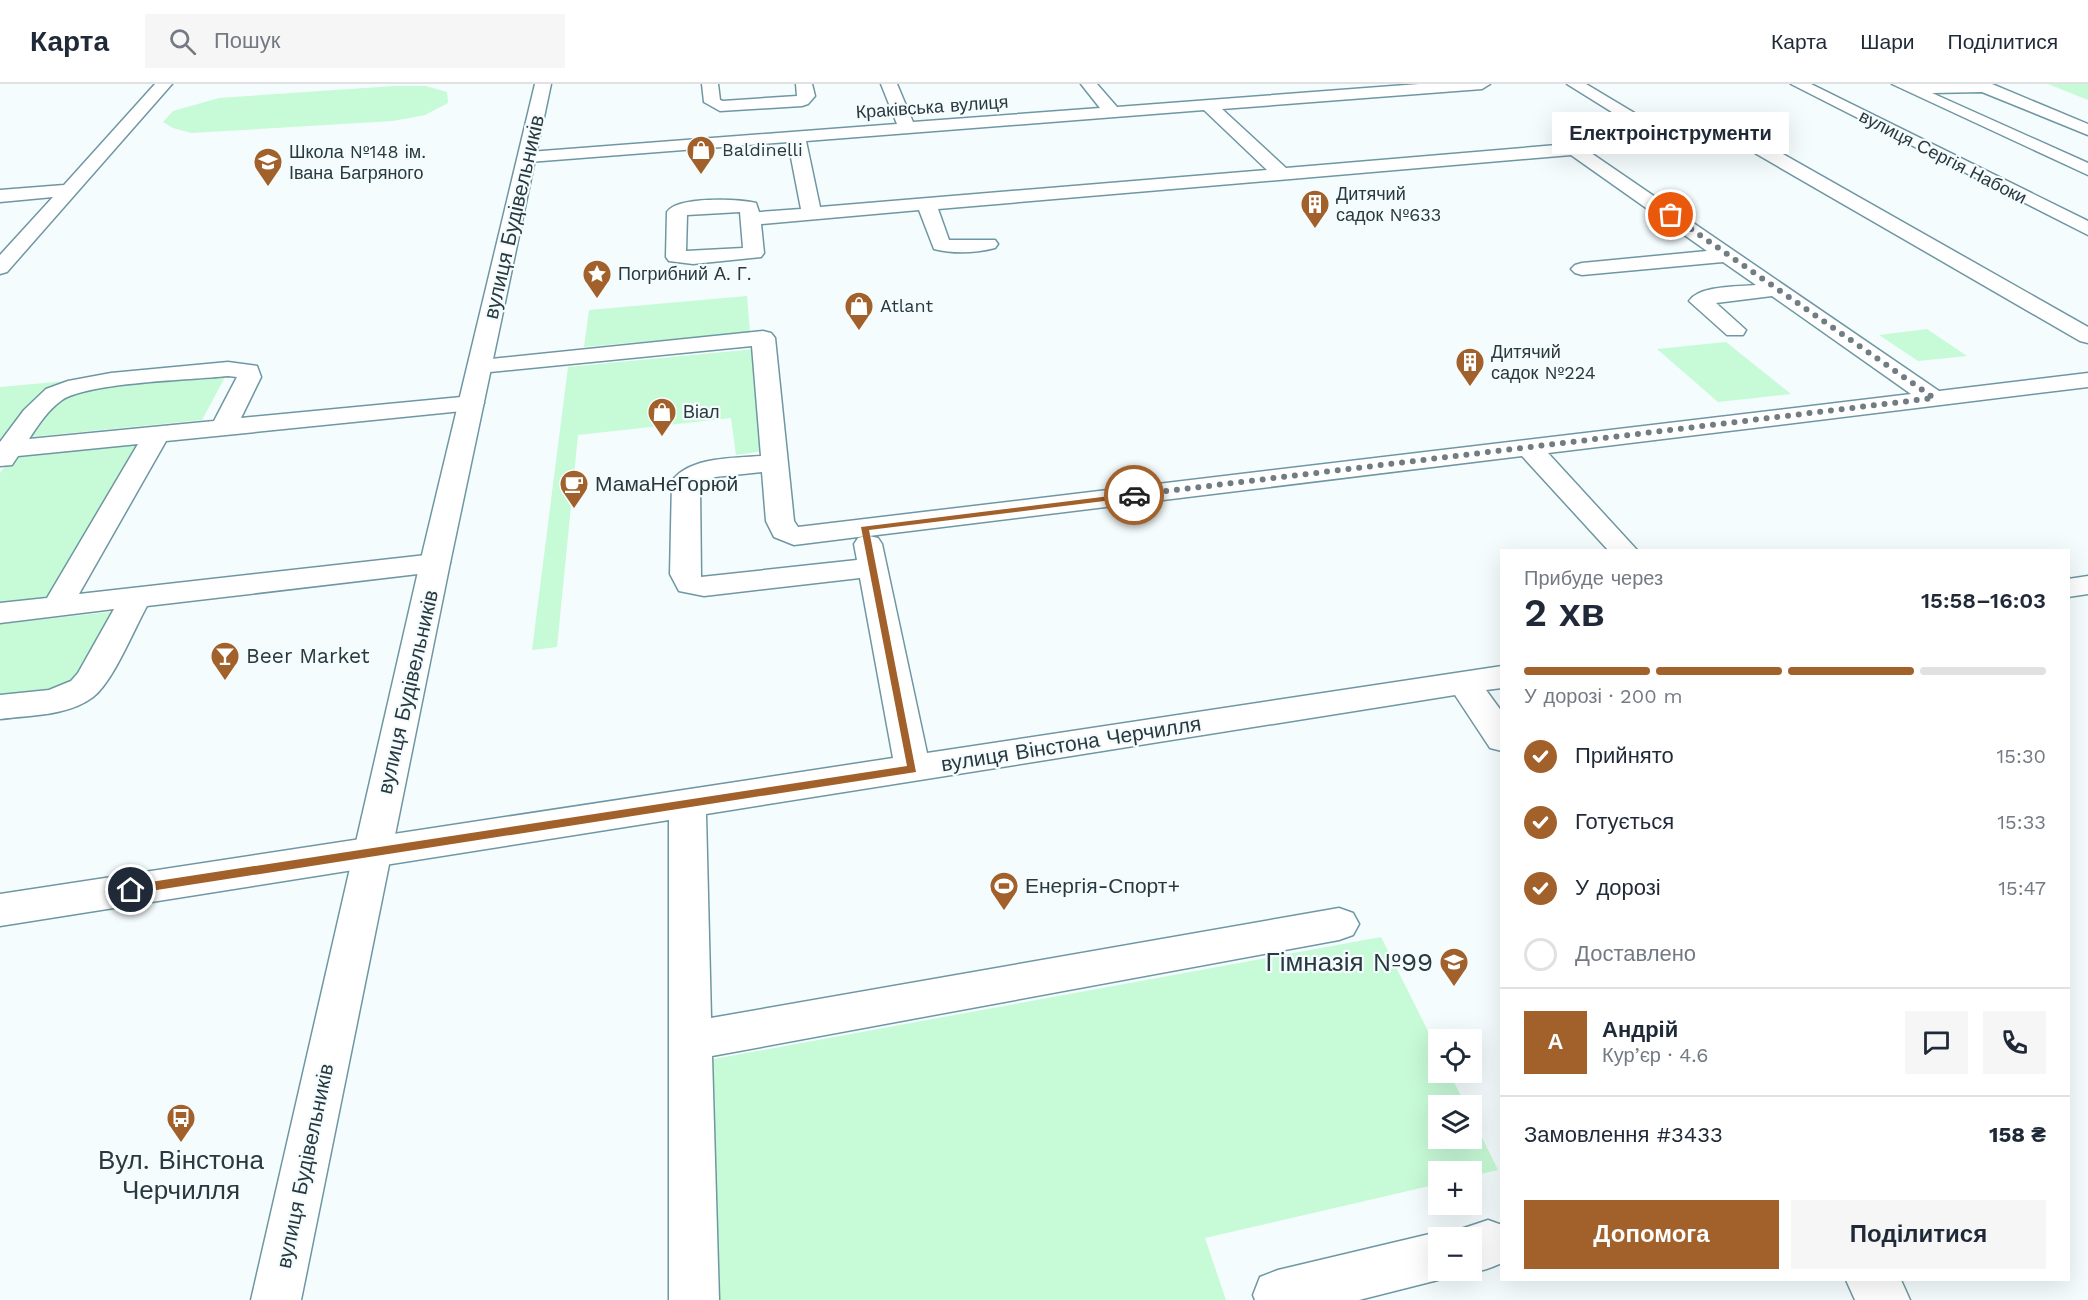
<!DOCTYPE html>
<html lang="uk">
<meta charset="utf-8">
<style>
body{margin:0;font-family:"Work Sans",sans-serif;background:#f6f6f7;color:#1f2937;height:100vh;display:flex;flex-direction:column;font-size:22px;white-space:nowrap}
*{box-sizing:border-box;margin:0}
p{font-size:20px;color:#747a83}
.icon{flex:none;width:33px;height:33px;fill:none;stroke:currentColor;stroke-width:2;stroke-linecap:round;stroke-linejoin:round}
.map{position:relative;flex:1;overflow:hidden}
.side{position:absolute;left:1500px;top:465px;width:570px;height:732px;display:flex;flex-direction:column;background:#fff;border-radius:0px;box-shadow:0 6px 24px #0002}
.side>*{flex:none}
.fabs{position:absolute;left:1428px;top:945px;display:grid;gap:12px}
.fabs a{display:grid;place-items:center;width:54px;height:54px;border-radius:0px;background:#fff;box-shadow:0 6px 24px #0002;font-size:30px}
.pin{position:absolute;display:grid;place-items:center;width:51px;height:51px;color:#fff;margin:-26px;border:3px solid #fff;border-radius:50%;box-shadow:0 2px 6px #0007}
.courier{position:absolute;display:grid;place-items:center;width:60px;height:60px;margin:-30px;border:4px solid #a2612b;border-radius:50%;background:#fff;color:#222;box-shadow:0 2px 8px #0007}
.bubble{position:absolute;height:42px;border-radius:0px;background:#fff;box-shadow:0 6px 24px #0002;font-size:20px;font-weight:600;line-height:42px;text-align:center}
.head em{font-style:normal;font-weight:600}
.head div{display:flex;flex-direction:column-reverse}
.head{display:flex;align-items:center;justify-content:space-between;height:102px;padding:0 24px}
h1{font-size:39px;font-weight:600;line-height:45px}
.bar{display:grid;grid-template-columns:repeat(4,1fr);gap:9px 6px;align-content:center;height:72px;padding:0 24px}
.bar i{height:8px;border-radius:4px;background:#e0e1e3}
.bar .current{background:#a2612b}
.bar p{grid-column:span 4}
.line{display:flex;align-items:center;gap:15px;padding:0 24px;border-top:2px solid #e0e1e3}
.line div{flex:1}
.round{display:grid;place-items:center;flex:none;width:63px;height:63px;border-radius:0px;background:#f6f6f7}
ol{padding:0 24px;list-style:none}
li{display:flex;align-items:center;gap:18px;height:66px}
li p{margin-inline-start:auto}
li .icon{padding:6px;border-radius:50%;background:#a2612b;color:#fff;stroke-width:4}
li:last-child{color:#747a83}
li i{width:33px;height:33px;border:3px solid #e0e1e3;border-radius:50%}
.cta{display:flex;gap:12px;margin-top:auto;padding:12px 24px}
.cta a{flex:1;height:69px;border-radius:0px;background:#a2612b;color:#fff;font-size:24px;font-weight:600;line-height:69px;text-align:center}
.cta a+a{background:#f6f6f7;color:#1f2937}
header{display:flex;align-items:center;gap:36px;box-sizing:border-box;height:84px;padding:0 30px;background:#fff;border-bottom:2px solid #e0e1e3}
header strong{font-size:28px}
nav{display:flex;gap:33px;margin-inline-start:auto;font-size:21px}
.search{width:420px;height:54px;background:#f6f6f7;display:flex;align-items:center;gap:15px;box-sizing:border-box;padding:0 21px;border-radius:0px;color:#747a83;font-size:22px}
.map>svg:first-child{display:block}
.green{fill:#c7fad7}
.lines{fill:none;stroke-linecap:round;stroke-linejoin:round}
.minor-casing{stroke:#6f97a3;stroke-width:3}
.major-casing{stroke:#6f97a3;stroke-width:3}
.minor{fill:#fff;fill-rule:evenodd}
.major{fill:#fff;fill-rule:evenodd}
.route{fill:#a2612b}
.done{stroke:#707d82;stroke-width:6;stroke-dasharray:0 10.8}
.labels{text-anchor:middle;stroke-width:4.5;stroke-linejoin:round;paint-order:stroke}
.far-street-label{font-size:18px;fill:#29393f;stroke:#f4fcfe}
.far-poi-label{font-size:18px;fill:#29393f;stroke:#f4fcfe;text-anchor:start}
.street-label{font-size:21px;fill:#29393f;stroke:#f4fcfe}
.poi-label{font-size:21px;fill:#29393f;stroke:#f4fcfe;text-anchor:start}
.near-poi-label{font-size:26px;fill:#29393f;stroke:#f4fcfe;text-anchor:end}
</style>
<header>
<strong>Карта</strong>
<div class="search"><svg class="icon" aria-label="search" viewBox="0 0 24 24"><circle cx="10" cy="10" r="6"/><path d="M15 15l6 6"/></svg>Пошук</div>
<nav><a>Карта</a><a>Шари</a><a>Поділитися</a></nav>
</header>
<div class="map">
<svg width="2088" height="1216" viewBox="0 0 2088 1216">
<rect width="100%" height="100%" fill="#f4fcfe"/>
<path class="green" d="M2048,0H2088V16Z
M394,2H426L447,8L448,19L425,31L393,37L191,49L173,44L163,38L173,27L219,14Z
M747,212L750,248L584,263L589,226Z
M1927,245L1967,272L1918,277L1879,251Z
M1726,258L1791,310L1718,318L1657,265Z
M755,265L763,367L736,371L731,334L578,351L557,563L532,566L568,283Z
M231,282L202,336L0,356V303Z
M142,356L46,516L0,521V389L15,368Z
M137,525L87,618L0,629V540Z
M1381,853L1438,967V988L1449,989L1466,1021L1438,1022V1054H1472V1033L1498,1086L1472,1092V1088H1438V1100L1205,1154L1226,1216H712L703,977Z"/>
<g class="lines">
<g class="minor-casing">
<path id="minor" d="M155,0H172L7,188L0,190V171L53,113L0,118V106L64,101Z
M702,0H718L720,16L723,17L797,12L796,0H812L815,12L808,20L802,22L720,27L704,18Z
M881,0H897L913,38L1100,24L1081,0H1097L1117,23L1419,0H1490L1482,5L1222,25L1286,84L1652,53L1567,0H1586L1673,52L1729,47L1753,53L2088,243V259L2080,257L1741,61L1728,57L1591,69L1939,307L2088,289V303L1548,369L1637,466H1608L1522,372L869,452L878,454L882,460L927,669L1502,582V604L1486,606L1502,628V667L1490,664L1455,611L706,730L711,934L1339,824L1353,829L1359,840L1353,851L1339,856L712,972L719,1216H669V736L0,842V810L893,674L860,494L704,512L679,507L670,490L672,397C689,373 734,374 761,372L752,262L480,289L472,287L468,282L472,277L763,247L771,249L775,254L794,437L798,443L1911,310L1772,212L1716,219L1746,246L1743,251H1727L1689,217C1700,201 1738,203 1756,201L1723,178L1582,191L1575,189L1571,185L1575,181L1582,179L1707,167L1571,71L938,125L949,156H995L998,160L995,164C975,169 954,170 934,165L919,126L761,140L764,169L761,173L693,180L669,177L666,173L667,128C678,112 738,115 756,119L759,128L801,125L788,58L529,78L520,73L529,68L897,40ZM1204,26L1267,86L820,123L806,57ZM740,128L743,164L686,167L687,131ZM762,388L766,437L774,453L794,461L866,452L858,454L854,460L857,476L701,493L700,400L715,393Z
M1791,0H1811L2088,137V151Z
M1892,0H1992L2088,40V51L1982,8L1932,9L2088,79V91Z
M228,278L257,282L261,293L241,334L472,312L481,314L484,319L481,324L472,326L166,357L79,510L435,470L445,473L450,479L445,485L435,488L147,522C134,545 113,598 93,613C68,632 30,631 0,635V611L49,606L71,597L78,589L114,525L0,539V519L47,514L138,360L18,372L12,381L0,382V358L24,326L46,305L68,297L111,289ZM228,292L237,293L214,337L29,355C38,341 48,326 62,316C90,298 191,296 228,292Z
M2088,492V510L2068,513V495Z
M1488,1136L1502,1141V1179C1492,1183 1478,1190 1468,1186H1472V1154H1438V1186H1456L1438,1196L1359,1216H1255L1253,1211L1260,1193L1278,1186L1438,1148L1452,1153L1455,1147Z
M1846,1196H1901L1910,1216H1855Z"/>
</g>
<g class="major-casing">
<path id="major" d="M535,0H551L450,479L301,1216H251L420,479Z"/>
</g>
<use href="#minor" class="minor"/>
<use href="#major" class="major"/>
</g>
<path class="route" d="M1134,409L1137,413L869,446L916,688L131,810L125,806L131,801L907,682L861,443Z"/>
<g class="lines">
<path class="done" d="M1134,411L1934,314L1671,131"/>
</g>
<defs>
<g id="shop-pin" transform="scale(1.5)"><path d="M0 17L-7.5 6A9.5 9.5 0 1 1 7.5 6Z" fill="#a2612b" stroke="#f4fcfe"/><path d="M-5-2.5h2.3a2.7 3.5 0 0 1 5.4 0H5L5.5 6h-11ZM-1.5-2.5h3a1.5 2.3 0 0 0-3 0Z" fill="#fff"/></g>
<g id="school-pin" transform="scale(1.5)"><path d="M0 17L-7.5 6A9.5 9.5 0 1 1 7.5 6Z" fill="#a2612b" stroke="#f4fcfe"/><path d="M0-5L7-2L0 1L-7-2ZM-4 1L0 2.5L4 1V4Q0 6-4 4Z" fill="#fff"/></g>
<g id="building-pin" transform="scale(1.5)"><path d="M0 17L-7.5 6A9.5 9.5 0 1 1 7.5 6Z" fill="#a2612b" stroke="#f4fcfe"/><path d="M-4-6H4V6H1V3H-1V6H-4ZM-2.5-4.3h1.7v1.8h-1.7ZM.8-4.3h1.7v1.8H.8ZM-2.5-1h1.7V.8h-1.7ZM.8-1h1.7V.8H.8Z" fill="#fff"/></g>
<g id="sight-pin" transform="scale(1.5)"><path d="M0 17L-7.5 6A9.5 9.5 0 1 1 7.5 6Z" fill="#a2612b" stroke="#f4fcfe"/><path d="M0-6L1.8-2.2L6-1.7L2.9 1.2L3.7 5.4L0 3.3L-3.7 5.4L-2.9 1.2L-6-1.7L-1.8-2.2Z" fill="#fff"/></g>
<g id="cafe-pin" transform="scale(1.5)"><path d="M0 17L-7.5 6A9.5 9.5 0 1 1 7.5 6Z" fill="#a2612b" stroke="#f4fcfe"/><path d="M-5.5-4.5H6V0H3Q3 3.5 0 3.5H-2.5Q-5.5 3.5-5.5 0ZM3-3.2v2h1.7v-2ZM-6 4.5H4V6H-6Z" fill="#fff"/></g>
<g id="bar-pin" transform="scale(1.5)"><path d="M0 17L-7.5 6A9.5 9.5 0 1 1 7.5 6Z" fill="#a2612b" stroke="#f4fcfe"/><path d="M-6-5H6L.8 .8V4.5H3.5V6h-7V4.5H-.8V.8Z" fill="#fff"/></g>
<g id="stadium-pin" transform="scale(1.5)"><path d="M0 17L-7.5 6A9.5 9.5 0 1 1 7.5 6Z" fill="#a2612b" stroke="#f4fcfe"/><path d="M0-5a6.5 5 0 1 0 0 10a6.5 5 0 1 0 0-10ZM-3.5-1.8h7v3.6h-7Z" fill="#fff"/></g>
<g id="bus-pin" transform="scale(1.5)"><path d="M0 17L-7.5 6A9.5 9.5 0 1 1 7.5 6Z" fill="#a2612b" stroke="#f4fcfe"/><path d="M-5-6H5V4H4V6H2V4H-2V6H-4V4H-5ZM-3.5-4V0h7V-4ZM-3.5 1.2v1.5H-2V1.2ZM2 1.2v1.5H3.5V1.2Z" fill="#fff"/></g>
</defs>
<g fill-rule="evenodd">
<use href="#shop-pin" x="701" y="66"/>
<use href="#school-pin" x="268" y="78"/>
<use href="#building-pin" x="1315" y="120"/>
<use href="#sight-pin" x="597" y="190"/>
<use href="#shop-pin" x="859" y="222"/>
<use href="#building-pin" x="1470" y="278"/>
<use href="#shop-pin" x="662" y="328"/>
<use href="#cafe-pin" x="574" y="400"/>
<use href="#bar-pin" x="225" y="572"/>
<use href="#stadium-pin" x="1004" y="802"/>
<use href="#school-pin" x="1454" y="878"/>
<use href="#bus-pin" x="181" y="1034"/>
</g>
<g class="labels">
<g class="far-street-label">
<text transform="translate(932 23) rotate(-4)" y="6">Краківська вулиця</text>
<text transform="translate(1943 73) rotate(27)" y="6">вулиця Сергія Набоки</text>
</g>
<g class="far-poi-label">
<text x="722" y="72">Baldinelli</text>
<text x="289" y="74">Школа №148 ім.<tspan x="289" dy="21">Івана Багряного</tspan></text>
<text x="1336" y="116">Дитячий<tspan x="1336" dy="21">садок №633</tspan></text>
<text x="618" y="196">Погрибний А. Г.</text>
<text x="880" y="228">Atlant</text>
<text x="1491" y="274">Дитячий<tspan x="1491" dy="21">садок №224</tspan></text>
<text x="683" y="334">Віал</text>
</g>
<g class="street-label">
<text transform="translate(514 133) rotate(-77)" y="7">вулиця Будівельників</text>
<text transform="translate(408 608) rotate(-77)" y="7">вулиця Будівельників</text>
<text transform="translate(1071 660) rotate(-9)" y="7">вулиця Вінстона Черчилля</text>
<text transform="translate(305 1082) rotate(-78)" y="7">вулиця Будівельників</text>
</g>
<g class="poi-label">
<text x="595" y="407">МамаНеГорюй</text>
<text x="246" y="579">Beer Market</text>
<text x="1025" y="809">Енергія-Спорт+</text>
</g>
<g class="near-poi-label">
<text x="1433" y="887">Гімназія №99</text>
<text x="181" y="1085" text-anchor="middle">Вул. Вінстона<tspan x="181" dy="30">Черчилля</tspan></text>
</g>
</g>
</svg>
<div class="fabs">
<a><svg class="icon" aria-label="locate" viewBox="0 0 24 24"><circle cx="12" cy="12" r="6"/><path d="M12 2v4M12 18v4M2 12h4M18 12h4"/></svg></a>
<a><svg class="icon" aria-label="layers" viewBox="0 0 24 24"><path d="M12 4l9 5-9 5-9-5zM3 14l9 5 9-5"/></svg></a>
<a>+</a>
<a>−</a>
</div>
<div class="pin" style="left:1671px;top:131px;background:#ea580c"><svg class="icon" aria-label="bag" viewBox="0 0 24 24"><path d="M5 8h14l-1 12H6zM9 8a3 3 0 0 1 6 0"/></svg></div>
<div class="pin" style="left:131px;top:806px;background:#1f2937"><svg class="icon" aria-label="home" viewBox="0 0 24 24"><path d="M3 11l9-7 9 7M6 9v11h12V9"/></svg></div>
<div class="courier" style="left:1134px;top:411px"><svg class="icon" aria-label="car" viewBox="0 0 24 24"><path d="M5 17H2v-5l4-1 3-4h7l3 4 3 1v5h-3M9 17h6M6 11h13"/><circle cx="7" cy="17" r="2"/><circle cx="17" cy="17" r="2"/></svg></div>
<div class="bubble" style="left:1552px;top:28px;width:237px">Електроінструменти</div>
<section class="side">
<div class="head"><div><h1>2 хв</h1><p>Прибуде через</p></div><em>15:58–16:03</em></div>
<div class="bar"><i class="current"></i><i class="current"></i><i class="current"></i><i></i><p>У дорозі · 200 m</p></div>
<ol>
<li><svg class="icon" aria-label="check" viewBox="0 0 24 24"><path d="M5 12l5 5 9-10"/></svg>Прийнято<p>15:30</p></li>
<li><svg class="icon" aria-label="check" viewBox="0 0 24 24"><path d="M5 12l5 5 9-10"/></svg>Готується<p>15:33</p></li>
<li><svg class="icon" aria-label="check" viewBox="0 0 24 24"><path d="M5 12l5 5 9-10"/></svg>У дорозі<p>15:47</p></li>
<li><i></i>Доставлено</li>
</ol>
<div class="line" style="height:108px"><b class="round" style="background:#a2612b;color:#fff">А</b><div><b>Андрій</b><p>Кур’єр · 4.6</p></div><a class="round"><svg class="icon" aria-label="chat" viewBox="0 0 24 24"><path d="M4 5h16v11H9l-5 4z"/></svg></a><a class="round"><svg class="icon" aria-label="phone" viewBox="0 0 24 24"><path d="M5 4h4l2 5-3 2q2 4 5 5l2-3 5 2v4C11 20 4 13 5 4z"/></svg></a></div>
<div class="line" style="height:78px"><div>Замовлення #3433</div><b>158 ₴</b></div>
<div class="cta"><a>Допомога</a><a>Поділитися</a></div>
</section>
</div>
